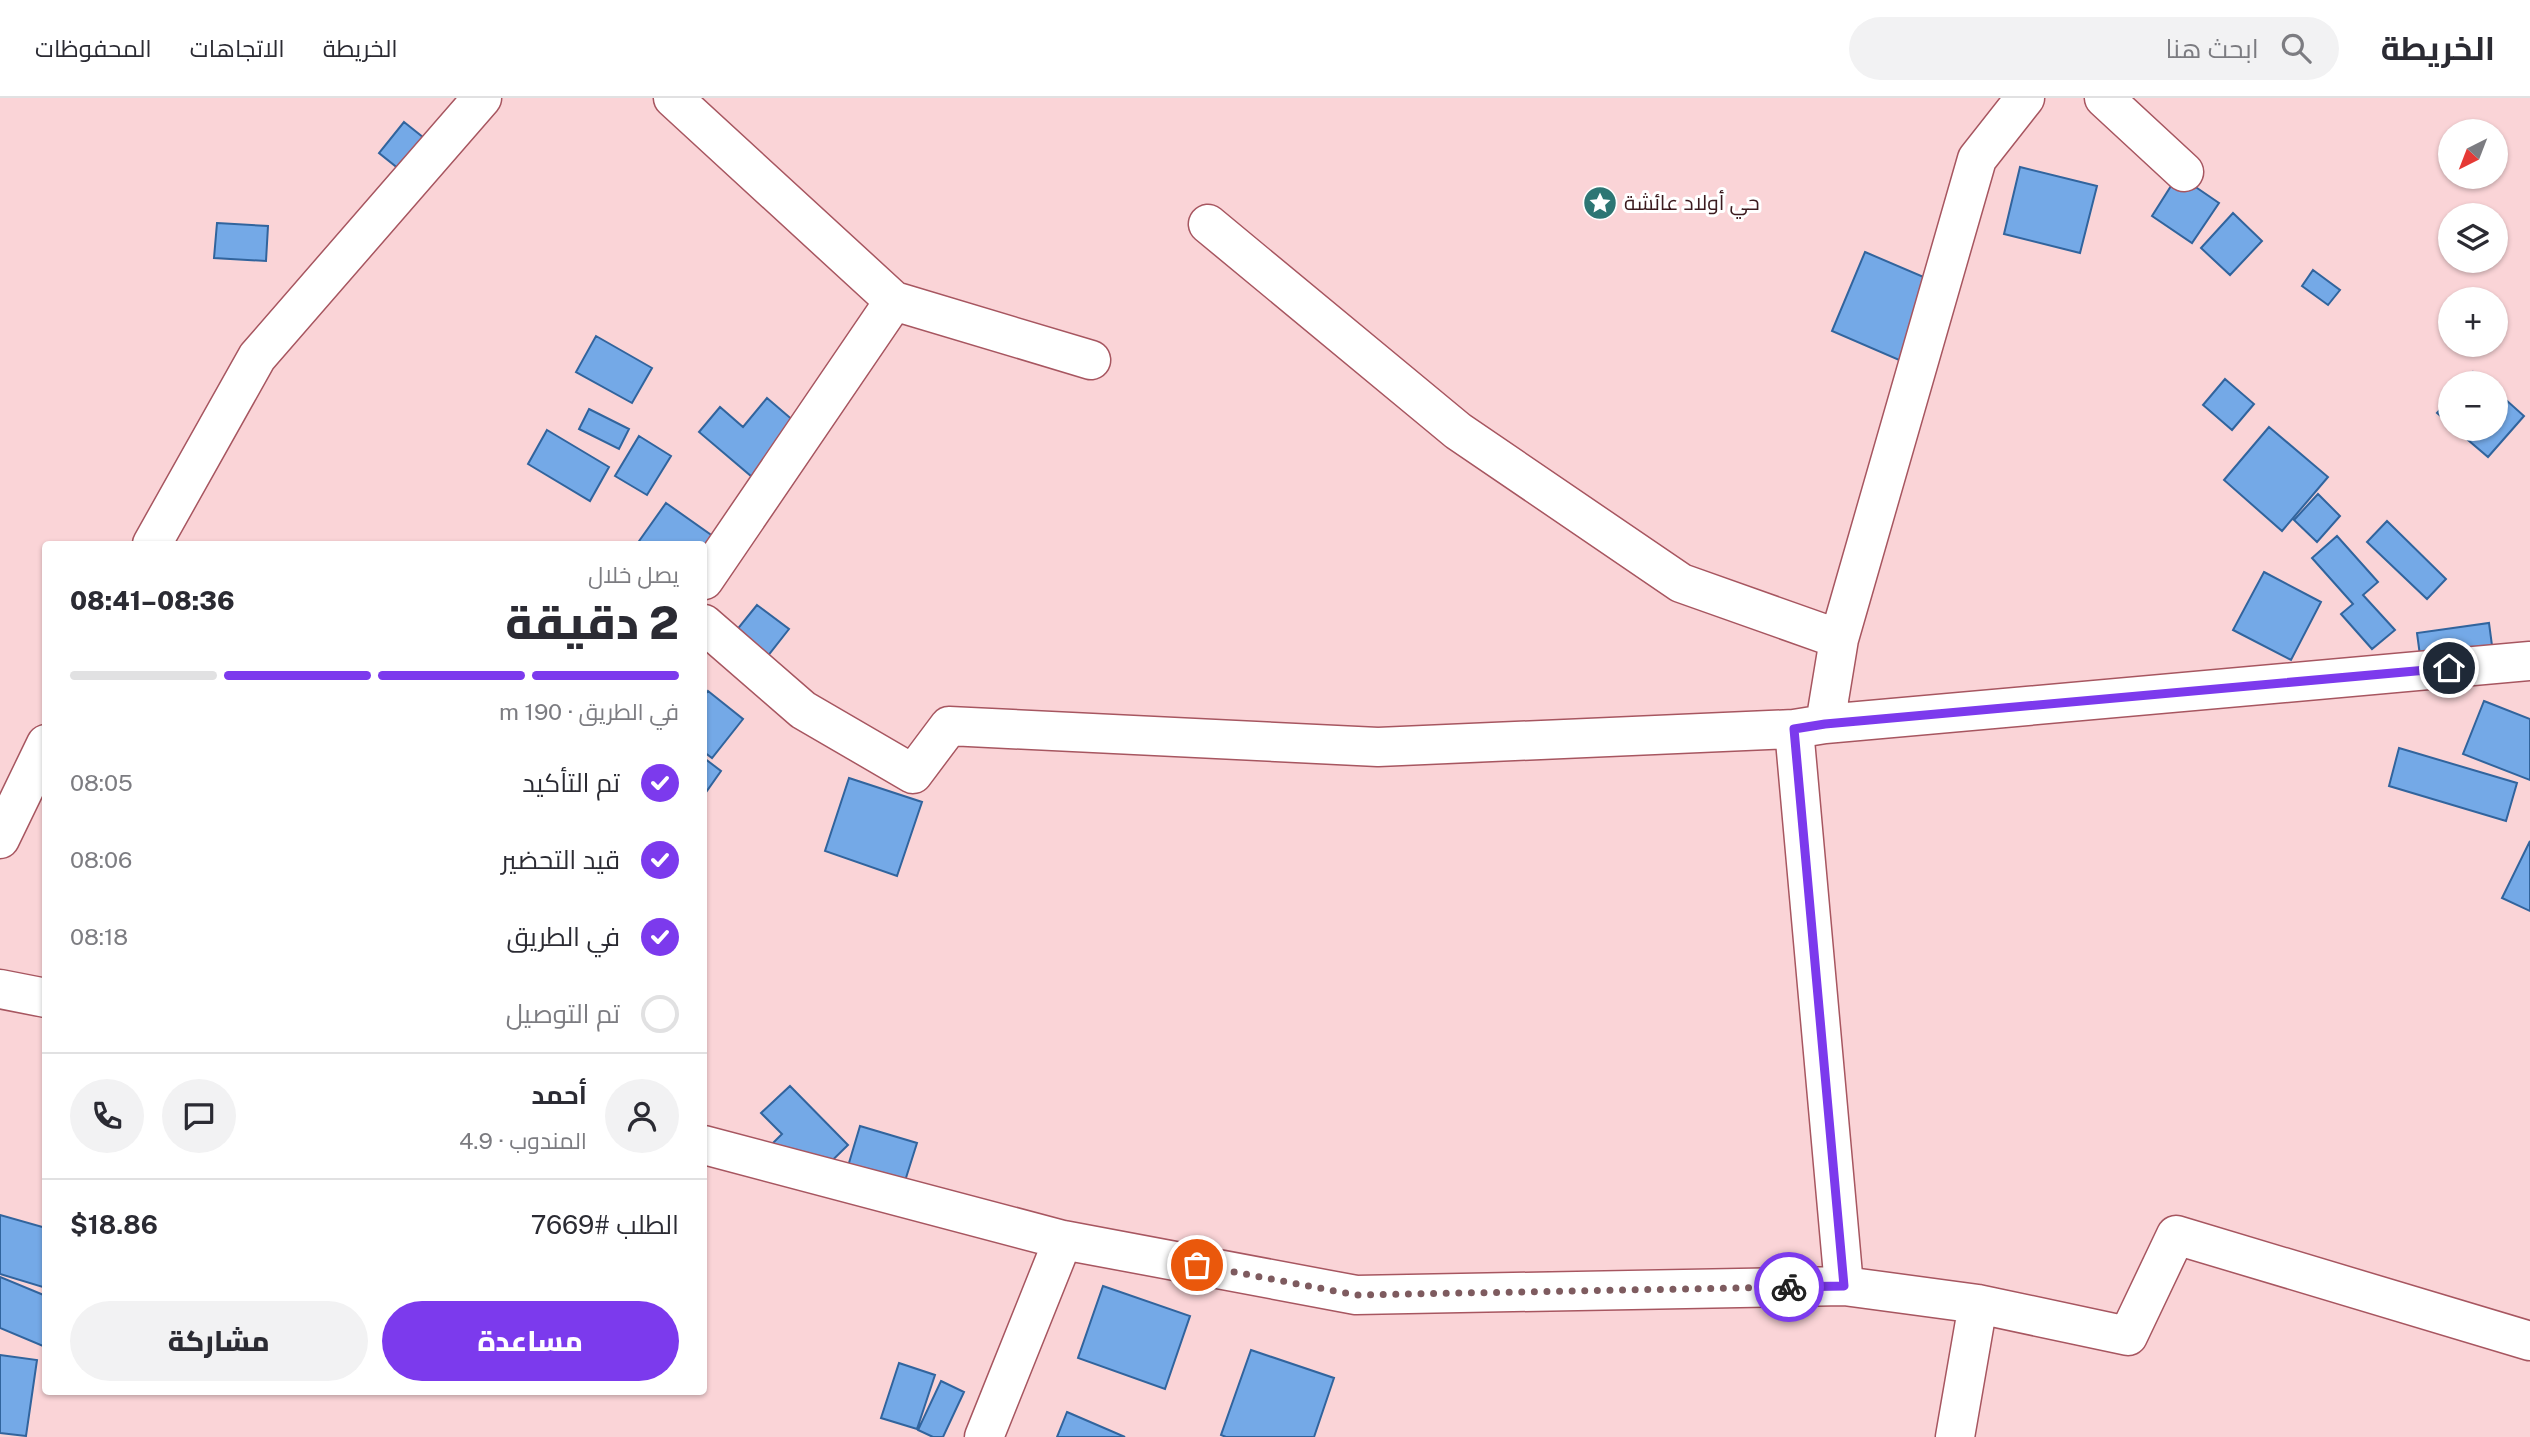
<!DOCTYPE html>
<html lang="ar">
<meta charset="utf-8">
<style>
body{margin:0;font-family:"Public Sans",Cairo,sans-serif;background:#f2f2f3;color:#2b2b33;direction:rtl;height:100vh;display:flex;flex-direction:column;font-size:26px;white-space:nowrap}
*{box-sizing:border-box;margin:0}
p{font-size:23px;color:#7c7c81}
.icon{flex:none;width:38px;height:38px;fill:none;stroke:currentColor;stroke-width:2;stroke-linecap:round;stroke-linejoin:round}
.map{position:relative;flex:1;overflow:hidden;direction:ltr}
.drawer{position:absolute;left:42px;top:443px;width:665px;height:854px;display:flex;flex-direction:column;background:#fff;border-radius:7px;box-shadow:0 2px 5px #0004;direction:rtl}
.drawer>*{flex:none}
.needle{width:46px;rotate:222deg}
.controls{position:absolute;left:2438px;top:21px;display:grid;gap:14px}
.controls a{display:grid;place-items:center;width:70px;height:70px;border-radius:50%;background:#fff;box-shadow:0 2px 5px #0004;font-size:35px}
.pin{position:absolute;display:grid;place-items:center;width:60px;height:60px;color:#fff;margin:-30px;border:4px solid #fff;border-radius:50%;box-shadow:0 2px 7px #0007}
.courier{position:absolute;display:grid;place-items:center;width:70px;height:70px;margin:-35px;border:5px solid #7c3aed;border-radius:50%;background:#fff;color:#222;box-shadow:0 2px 9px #0007}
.headline em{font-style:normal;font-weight:800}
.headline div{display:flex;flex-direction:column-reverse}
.headline{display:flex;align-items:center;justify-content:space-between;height:119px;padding:0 28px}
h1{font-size:46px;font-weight:800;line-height:52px}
.bar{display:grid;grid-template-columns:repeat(4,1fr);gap:10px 7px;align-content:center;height:84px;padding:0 28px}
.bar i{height:9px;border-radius:5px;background:#e1e1e2}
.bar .current{background:#7c3aed}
.bar p{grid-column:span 4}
.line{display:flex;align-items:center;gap:18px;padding:0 28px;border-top:2px solid #e1e1e2}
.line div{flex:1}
.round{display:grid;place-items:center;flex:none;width:74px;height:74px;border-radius:37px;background:#f2f2f3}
ol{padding:0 28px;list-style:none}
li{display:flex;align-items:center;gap:21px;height:77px}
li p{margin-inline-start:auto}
li .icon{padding:7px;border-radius:50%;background:#7c3aed;color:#fff;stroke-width:4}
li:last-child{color:#7c7c81}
li i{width:38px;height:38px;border:4px solid #e1e1e2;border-radius:50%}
.action{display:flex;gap:14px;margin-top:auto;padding:14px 28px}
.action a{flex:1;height:80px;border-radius:42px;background:#7c3aed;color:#fff;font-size:28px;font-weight:800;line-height:80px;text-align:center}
.action a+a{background:#f2f2f3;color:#2b2b33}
header{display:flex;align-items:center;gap:42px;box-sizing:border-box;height:98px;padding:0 35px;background:#fff;border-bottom:2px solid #e1e1e2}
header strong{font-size:33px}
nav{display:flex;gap:38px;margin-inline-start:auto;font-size:24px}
.search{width:490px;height:63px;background:#f2f2f3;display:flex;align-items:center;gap:18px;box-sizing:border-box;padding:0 24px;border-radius:38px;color:#7c7c81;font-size:26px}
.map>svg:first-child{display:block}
.building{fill:#74a9e7;stroke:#31649d;stroke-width:2}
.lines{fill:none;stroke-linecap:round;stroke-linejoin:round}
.minor-casing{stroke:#a75660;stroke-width:41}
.minor{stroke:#fff;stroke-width:38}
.done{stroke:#7e5b5f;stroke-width:7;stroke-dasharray:0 12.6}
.route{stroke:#7c3aed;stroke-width:9}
.labels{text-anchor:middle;stroke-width:6;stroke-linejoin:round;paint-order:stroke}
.poi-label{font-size:21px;fill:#3b1a1e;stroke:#fff;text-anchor:start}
</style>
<header>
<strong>الخريطة</strong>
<div class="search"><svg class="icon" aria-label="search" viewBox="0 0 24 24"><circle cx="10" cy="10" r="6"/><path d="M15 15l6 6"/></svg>ابحث هنا</div>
<nav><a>الخريطة</a><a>الاتجاهات</a><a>المحفوظات</a></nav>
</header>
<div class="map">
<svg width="2530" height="1339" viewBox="0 0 2530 1339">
<rect width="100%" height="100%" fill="#fad4d7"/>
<path class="building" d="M404,24L434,48L409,79L379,55Z
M2020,69L2097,88L2080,155L2004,136Z
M2178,77L2219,105L2192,145L2152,118Z
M2233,115L2262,143L2230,177L2201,150Z
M217,125L268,128L266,163L214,160Z
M1865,154L1940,186L1906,265L1832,233Z
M2313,172L2340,192L2328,207L2302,188Z
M596,238L652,270L632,305L576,274Z
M2473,274L2486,285H2463Z
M2225,281L2254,306L2232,332L2203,307Z
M2496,293L2524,318L2488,359L2455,331H2496Z
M767,300L816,342L771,395L699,334L720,309L743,329Z
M2450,301V326L2437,315Z
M589,311L629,331L619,351L579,331Z
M2269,329L2328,379L2282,433L2224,382Z
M547,332L609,369L590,403L528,366Z
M639,338L671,358L647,397L615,378Z
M2318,396L2340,418L2317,444L2294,422Z
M666,405L724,446L704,475V446H637Z
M2387,423L2446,481L2427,501L2367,444Z
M2337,438L2378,484L2363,497L2395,532L2372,551L2341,516L2353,506L2312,460Z
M2264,474L2321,504L2291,562L2233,532Z
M757,507L789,531L763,564L731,539Z
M2489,525L2493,555L2421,565L2417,535Z
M708,593L743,621L712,660L704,654V598Z
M2484,603L2530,621V682L2463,656Z
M2399,650L2517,685L2506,723L2389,688Z
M704,660L721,673L704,697Z
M849,680L922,704L897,778L825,753Z
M2530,743V813L2502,800Z
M790,988L848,1047L804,1090L766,1052L782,1036L761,1015Z
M860,1028L917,1045L899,1102L843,1085Z
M0,1117L46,1130V1190L0,1176Z
M0,1179L46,1198V1243L43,1248L0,1230Z
M1103,1188L1190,1218L1165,1291L1078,1260Z
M1251,1252L1334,1280L1314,1339H1226L1221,1337Z
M0,1257L37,1262L26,1338L0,1335Z
M899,1265L935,1277L917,1331L881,1320Z
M941,1283L964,1294L943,1339H933L918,1332Z
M1067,1314L1125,1339H1057Z"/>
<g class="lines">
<g class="minor-casing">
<path id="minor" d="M673,0L894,203L1091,262
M2104,0L2184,74
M1208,126L1458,333L1681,485L1839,541
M152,446L257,259L482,0
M704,482L894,203
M704,526L803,612L913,676L949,628L1378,649L1794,631L1825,626L2530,563
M1825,626L1839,541L1977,61L2025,0
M1794,631L1844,1188
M0,741L46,646
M0,891L46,900
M704,1047L1063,1142L1356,1197L1844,1188L1978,1206L2128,1238L2176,1137L2530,1243
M984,1339L1063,1142
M1955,1339L1978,1206"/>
</g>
<use href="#minor" class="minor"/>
</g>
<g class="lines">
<path class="done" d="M1197,1167L1356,1197L1789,1189"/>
<path class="route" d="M1789,1189L1844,1188L1794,631L1825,626L2449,570"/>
</g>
<defs>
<g id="sight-disc" transform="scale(1.75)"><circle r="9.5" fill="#2d7674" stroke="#fff"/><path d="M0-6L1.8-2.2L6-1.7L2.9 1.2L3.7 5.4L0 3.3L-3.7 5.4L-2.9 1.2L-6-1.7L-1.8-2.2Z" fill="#fff"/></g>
</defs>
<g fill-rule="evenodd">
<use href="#sight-disc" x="1600" y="105"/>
</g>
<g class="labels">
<g class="poi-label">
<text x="1624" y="112">حي أولاد عائشة</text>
</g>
</g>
</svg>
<div class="controls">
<a><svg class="needle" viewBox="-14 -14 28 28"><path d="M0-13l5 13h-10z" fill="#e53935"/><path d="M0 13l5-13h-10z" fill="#7c7c81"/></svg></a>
<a><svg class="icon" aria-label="layers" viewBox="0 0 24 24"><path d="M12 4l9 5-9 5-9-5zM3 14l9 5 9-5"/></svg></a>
<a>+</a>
<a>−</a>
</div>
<div class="pin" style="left:1197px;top:1167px;background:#ea580c"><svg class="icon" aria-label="bag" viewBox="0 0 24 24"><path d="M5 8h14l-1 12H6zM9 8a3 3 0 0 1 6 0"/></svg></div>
<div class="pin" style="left:2449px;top:570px;background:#1f2937"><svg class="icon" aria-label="home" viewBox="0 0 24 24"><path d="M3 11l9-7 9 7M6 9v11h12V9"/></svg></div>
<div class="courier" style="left:1789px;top:1189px"><svg class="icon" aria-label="bike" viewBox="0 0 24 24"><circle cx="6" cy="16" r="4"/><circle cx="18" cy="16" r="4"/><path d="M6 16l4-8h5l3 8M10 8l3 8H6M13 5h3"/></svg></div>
<section class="drawer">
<div class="headline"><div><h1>2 دقيقة</h1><p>يصل خلال</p></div><em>08:36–08:41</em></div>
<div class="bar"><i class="current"></i><i class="current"></i><i class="current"></i><i></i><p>في الطريق · 190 m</p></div>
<ol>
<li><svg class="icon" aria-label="check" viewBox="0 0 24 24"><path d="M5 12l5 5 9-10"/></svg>تم التأكيد<p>08:05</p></li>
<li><svg class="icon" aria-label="check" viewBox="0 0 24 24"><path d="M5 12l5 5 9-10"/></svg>قيد التحضير<p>08:06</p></li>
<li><svg class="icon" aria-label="check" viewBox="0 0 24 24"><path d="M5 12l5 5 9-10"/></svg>في الطريق<p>08:18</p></li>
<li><i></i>تم التوصيل</li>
</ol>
<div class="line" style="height:126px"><a class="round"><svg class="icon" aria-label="person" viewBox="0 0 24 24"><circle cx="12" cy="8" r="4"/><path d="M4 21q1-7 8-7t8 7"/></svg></a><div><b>أحمد</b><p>المندوب · 4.9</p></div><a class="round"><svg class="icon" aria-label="chat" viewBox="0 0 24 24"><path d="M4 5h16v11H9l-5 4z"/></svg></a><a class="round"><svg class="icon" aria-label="phone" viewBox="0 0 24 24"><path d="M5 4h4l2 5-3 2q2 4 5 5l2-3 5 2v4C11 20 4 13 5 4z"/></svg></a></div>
<div class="line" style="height:91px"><div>الطلب #7669</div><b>$18.86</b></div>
<div class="action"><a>مساعدة</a><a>مشاركة</a></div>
</section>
</div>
